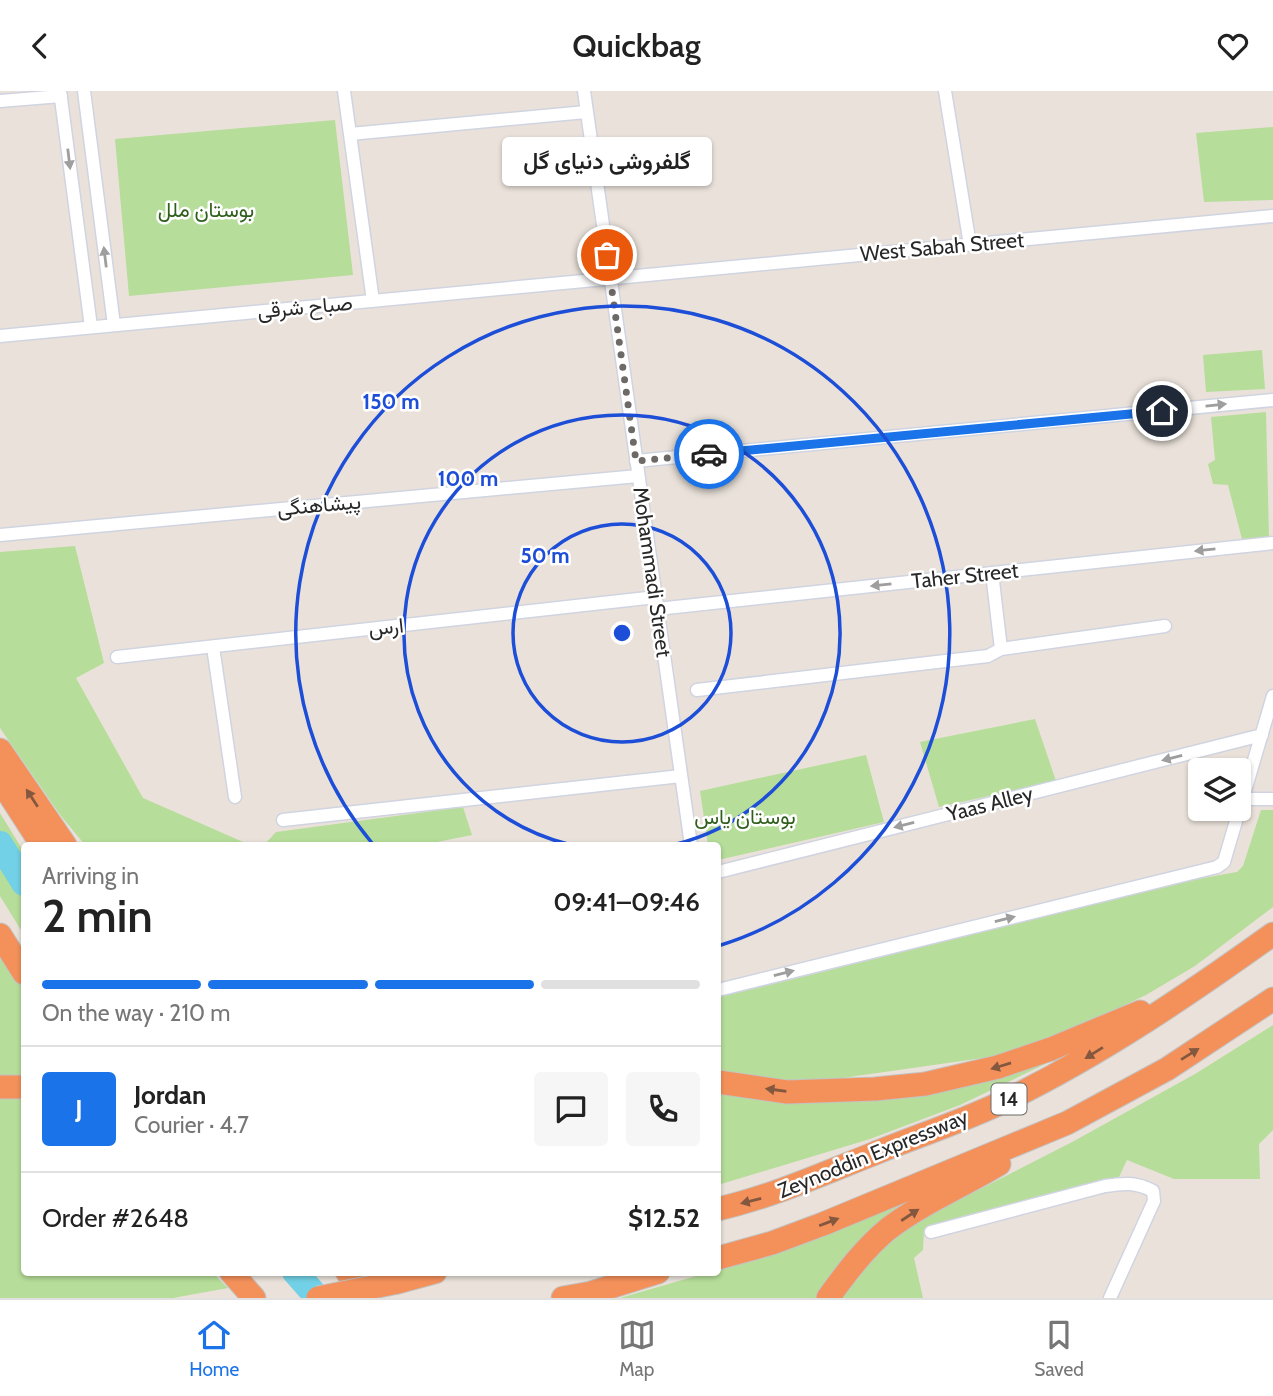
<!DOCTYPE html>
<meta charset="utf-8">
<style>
body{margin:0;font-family:Cabin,Vazirmatn,sans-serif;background:#f6f6f6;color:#222;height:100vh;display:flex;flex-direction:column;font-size:26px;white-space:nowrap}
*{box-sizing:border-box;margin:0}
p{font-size:23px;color:#767676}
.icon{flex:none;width:38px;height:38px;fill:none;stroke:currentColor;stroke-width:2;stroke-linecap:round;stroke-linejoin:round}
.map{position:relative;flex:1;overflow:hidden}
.drawer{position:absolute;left:21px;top:751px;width:700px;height:434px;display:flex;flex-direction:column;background:#fff;border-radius:7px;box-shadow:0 2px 5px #0004}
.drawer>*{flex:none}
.controls{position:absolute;left:1188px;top:667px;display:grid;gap:14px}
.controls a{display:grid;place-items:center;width:63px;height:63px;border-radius:7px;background:#fff;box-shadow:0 2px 5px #0004;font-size:35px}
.pin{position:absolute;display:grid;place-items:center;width:60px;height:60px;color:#fff;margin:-30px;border:4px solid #fff;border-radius:50%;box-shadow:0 2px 7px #0007}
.courier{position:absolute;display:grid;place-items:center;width:70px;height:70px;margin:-35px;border:5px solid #1a73e8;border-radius:50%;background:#fff;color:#222;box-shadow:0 2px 9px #0007}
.bubble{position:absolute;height:49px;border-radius:7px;background:#fff;box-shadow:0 2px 5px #0004;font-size:23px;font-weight:600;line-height:49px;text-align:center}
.summary em{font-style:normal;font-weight:600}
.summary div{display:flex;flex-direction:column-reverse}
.summary{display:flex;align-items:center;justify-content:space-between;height:119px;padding:0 21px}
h1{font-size:46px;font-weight:600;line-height:52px}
.bar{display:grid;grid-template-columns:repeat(4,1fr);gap:10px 7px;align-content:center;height:84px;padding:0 21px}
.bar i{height:9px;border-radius:5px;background:#e0e0e0}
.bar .active{background:#1a73e8}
.bar p{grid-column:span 4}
.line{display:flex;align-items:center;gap:18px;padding:0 21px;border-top:2px solid #e0e0e0}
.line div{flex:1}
.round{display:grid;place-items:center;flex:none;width:74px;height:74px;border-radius:7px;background:#f6f6f6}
header{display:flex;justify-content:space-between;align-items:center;height:91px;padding:0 21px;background:#fff;font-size:32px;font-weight:600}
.dock{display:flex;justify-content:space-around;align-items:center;height:98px;border-top:2px solid #e0e0e0;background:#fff;font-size:19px;color:#767676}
.dock a{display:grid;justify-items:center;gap:4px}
.dock .active{color:#1a73e8}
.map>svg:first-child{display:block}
.green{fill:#b6dd99}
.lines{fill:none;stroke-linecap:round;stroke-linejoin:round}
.river{stroke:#72d1e6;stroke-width:26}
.street-casing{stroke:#d0d4e0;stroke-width:15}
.highway-casing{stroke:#c3c3c3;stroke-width:25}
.street{stroke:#fff;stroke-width:12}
.highway{stroke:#f4915b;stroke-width:23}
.highway-bridge-casing{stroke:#c3c3c3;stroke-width:25;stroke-linecap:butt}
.highway-bridge{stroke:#f4915b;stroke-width:23}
.oneway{fill:#9e9e9e}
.oneway2{fill:#84573f}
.done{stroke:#6c6966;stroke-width:7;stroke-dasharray:0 12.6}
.route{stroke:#1a73e8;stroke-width:9}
.ring{fill:none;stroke:#1d4ed8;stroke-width:3.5}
.labels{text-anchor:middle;stroke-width:5;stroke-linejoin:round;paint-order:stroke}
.shield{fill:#fff;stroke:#686868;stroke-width:2}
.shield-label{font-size:19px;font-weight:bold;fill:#282828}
.park-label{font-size:21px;fill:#305f1d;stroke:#fff}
.street-label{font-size:21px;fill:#282828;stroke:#fff}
.centre{fill:#1d4ed8;stroke:#fff;stroke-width:3.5}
.ring-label{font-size:21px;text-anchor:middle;font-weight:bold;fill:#1d4ed8;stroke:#fff;stroke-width:5;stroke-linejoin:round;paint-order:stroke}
</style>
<header><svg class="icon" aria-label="back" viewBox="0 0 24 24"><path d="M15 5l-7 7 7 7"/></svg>Quickbag<svg class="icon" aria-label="heart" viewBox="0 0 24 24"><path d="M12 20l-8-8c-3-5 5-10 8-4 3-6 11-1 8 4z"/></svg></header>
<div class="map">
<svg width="1273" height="1207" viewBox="0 0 1273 1207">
<rect width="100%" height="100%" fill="#eae2da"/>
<path class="green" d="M335,29L353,184L129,205L115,48Z
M1273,36V109L1204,111L1196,42Z
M1262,259L1265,298L1206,301L1203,264Z
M1266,321L1269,447L1242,448L1228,394L1213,393L1208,373L1215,369L1211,326Z
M75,455L104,572L76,587L143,707L250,754H85L61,725L0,637V461Z
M1035,628L1056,690L939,716L920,651Z
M866,664L884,731L718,769V754H708L700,700Z
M463,716L472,744L422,754H264L276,741Z
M1261,719H1273V816L1195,875L1146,904L1074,938L1011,963L800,993L718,981V903L810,884L1147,797L1237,781L1243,775Z
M0,722L24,761V844L0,805Z
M0,860L24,899V986L0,987Z
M1273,934V1039L1259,1053L1260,1088H1174L1127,1069L1119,1086L924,1139L923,1159L914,1167L923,1207H842L870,1169L914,1132L1074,1050L1195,983Z
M1060,966L960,1014L870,1048L718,1094V1001L749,1006Z
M0,1003H24V1181H212L228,1197L173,1207H0Z
M950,1093L818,1207H620L710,1181H718V1179L812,1150Z"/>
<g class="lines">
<path class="river" d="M0,753L24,792
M295,1181L318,1207"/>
<g class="street-casing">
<path id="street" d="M60,0L91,236
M84,0L114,234
M344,0L373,210
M584,0L691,754
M945,0L970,154
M0,10L61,5
M350,43L586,21
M0,245L1273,125
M636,370L1273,309
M0,444L638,385
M992,482L1001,558
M657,518L1273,452
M213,556L235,706
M117,566L656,506
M697,599L988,565L1001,558L1165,535
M1243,708H1273
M283,729L681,685
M718,781L1262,644
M718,899L1217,776L1224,771L1226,764L1273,605
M931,1141L1105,1095C1124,1092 1136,1091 1153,1100L1154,1110L1110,1207"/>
</g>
<g class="highway-casing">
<path id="highway" d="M0,659L65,754
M0,689L42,754
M0,844L24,882
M718,991L787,1001L875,998L925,993L998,976L1051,958L1140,921
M0,996H24
M718,1118C773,1105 820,1084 873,1063C917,1045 964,1030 1007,1009C1101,963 1188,904 1273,843
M718,1167L772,1152L823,1133L1067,1032L1167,978L1273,908
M231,1181L254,1207
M347,1181L370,1207
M398,1191L435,1181
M563,1207L591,1202L658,1181
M828,1207C846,1182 864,1158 888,1138C922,1112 963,1095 999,1073"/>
</g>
<use href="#street" class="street"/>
<use href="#highway" class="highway"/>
<g class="highway-bridge-casing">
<path id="highway-bridge" d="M318,1207L398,1191"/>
</g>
<use href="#highway-bridge" class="highway-bridge"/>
</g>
<defs><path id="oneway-solid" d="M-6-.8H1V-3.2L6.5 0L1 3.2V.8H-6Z" transform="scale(1.75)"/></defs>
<g class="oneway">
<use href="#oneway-solid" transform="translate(69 68) rotate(83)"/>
<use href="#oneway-solid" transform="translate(105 166) rotate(-97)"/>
<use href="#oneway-solid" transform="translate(1216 314) rotate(-6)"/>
<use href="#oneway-solid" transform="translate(1205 459) rotate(174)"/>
<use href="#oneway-solid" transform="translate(881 494) rotate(174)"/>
<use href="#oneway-solid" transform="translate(1172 667) rotate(166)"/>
<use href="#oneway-solid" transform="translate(904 734) rotate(166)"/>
<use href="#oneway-solid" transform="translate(1005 828) rotate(-14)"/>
<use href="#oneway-solid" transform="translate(784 882) rotate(-14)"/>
</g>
<g class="oneway2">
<use href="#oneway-solid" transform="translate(32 707) rotate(-123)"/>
<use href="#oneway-solid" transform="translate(1094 962) rotate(148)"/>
<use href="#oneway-solid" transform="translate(1190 963) rotate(-32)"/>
<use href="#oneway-solid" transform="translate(1001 975) rotate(163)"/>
<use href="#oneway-solid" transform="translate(776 999) rotate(-172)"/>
<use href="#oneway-solid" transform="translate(751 1110) rotate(166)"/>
<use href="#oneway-solid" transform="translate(910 1124) rotate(-33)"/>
<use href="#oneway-solid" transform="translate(829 1131) rotate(-21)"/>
</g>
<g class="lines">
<path class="done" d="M607,164L636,370L709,363"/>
<path class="route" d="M709,363L1162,320"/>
</g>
<g class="ring">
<circle cx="622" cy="542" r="109"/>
<path d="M571 754A218 218 0 1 1 673 754"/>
<path d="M372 752A327 327 0 1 1 718 855"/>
</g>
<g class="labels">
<rect class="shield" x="991.5" y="992.5" width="35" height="31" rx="5"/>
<g class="shield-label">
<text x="1009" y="1015">14</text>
</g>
<g class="park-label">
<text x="206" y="126">بوستان ملل</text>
<text x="745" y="733">بوستان یاس</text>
</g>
<g class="street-label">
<text transform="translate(942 156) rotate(-5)" y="7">West Sabah Street</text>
<text transform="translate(305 216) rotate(-5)" y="7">صباح شرقی</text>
<text transform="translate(319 414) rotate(-5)" y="7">پیشاهنگی</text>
<text transform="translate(652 481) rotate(82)" y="7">Mohammadi Street</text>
<text transform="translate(965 485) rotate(-6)" y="7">Taher Street</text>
<text transform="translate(386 536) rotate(-6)" y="7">ارس</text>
<text transform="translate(990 713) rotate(-14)" y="7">Yaas Alley</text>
<text transform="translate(873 1063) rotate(-22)" y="7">Zeynoddin Expressway</text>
</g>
</g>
<circle cx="622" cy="542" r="10" class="centre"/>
<g class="ring-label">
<text x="391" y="318">150 m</text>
<text x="468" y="395">100 m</text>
<text x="545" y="472">50 m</text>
</g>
</svg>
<div class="controls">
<a><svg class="icon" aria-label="layers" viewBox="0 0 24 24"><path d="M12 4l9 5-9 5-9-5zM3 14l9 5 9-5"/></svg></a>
</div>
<div class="pin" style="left:607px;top:164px;background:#ea580c"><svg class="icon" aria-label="bag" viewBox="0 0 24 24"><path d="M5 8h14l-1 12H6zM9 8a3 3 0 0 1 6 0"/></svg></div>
<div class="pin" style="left:1162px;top:320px;background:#1f2937"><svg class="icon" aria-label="home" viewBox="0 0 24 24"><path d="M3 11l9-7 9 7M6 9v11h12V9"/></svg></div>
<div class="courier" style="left:709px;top:363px"><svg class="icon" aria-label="car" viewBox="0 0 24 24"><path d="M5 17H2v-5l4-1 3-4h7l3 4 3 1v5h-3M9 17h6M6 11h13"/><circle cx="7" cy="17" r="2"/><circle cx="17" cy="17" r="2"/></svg></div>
<div class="bubble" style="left:502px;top:46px;width:210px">گلفروشی دنیای گل</div>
<section class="drawer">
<div class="summary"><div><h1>2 min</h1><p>Arriving in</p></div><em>09:41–09:46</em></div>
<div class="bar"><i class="active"></i><i class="active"></i><i class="active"></i><i></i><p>On the way · 210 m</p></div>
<div class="line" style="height:126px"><b class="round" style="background:#1a73e8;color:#fff">J</b><div><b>Jordan</b><p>Courier · 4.7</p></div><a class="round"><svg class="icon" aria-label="chat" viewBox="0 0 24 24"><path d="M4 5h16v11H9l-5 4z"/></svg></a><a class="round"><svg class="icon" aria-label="phone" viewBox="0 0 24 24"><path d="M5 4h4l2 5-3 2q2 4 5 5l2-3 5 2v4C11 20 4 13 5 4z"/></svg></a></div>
<div class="line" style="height:91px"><div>Order #2648</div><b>$12.52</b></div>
</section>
</div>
<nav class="dock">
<a class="active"><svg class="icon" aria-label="home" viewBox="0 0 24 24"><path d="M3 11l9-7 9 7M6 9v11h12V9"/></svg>Home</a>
<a><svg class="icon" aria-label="map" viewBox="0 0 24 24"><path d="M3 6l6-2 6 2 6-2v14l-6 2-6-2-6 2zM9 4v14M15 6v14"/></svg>Map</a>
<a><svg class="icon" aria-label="saved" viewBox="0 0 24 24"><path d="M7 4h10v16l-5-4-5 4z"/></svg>Saved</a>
</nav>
